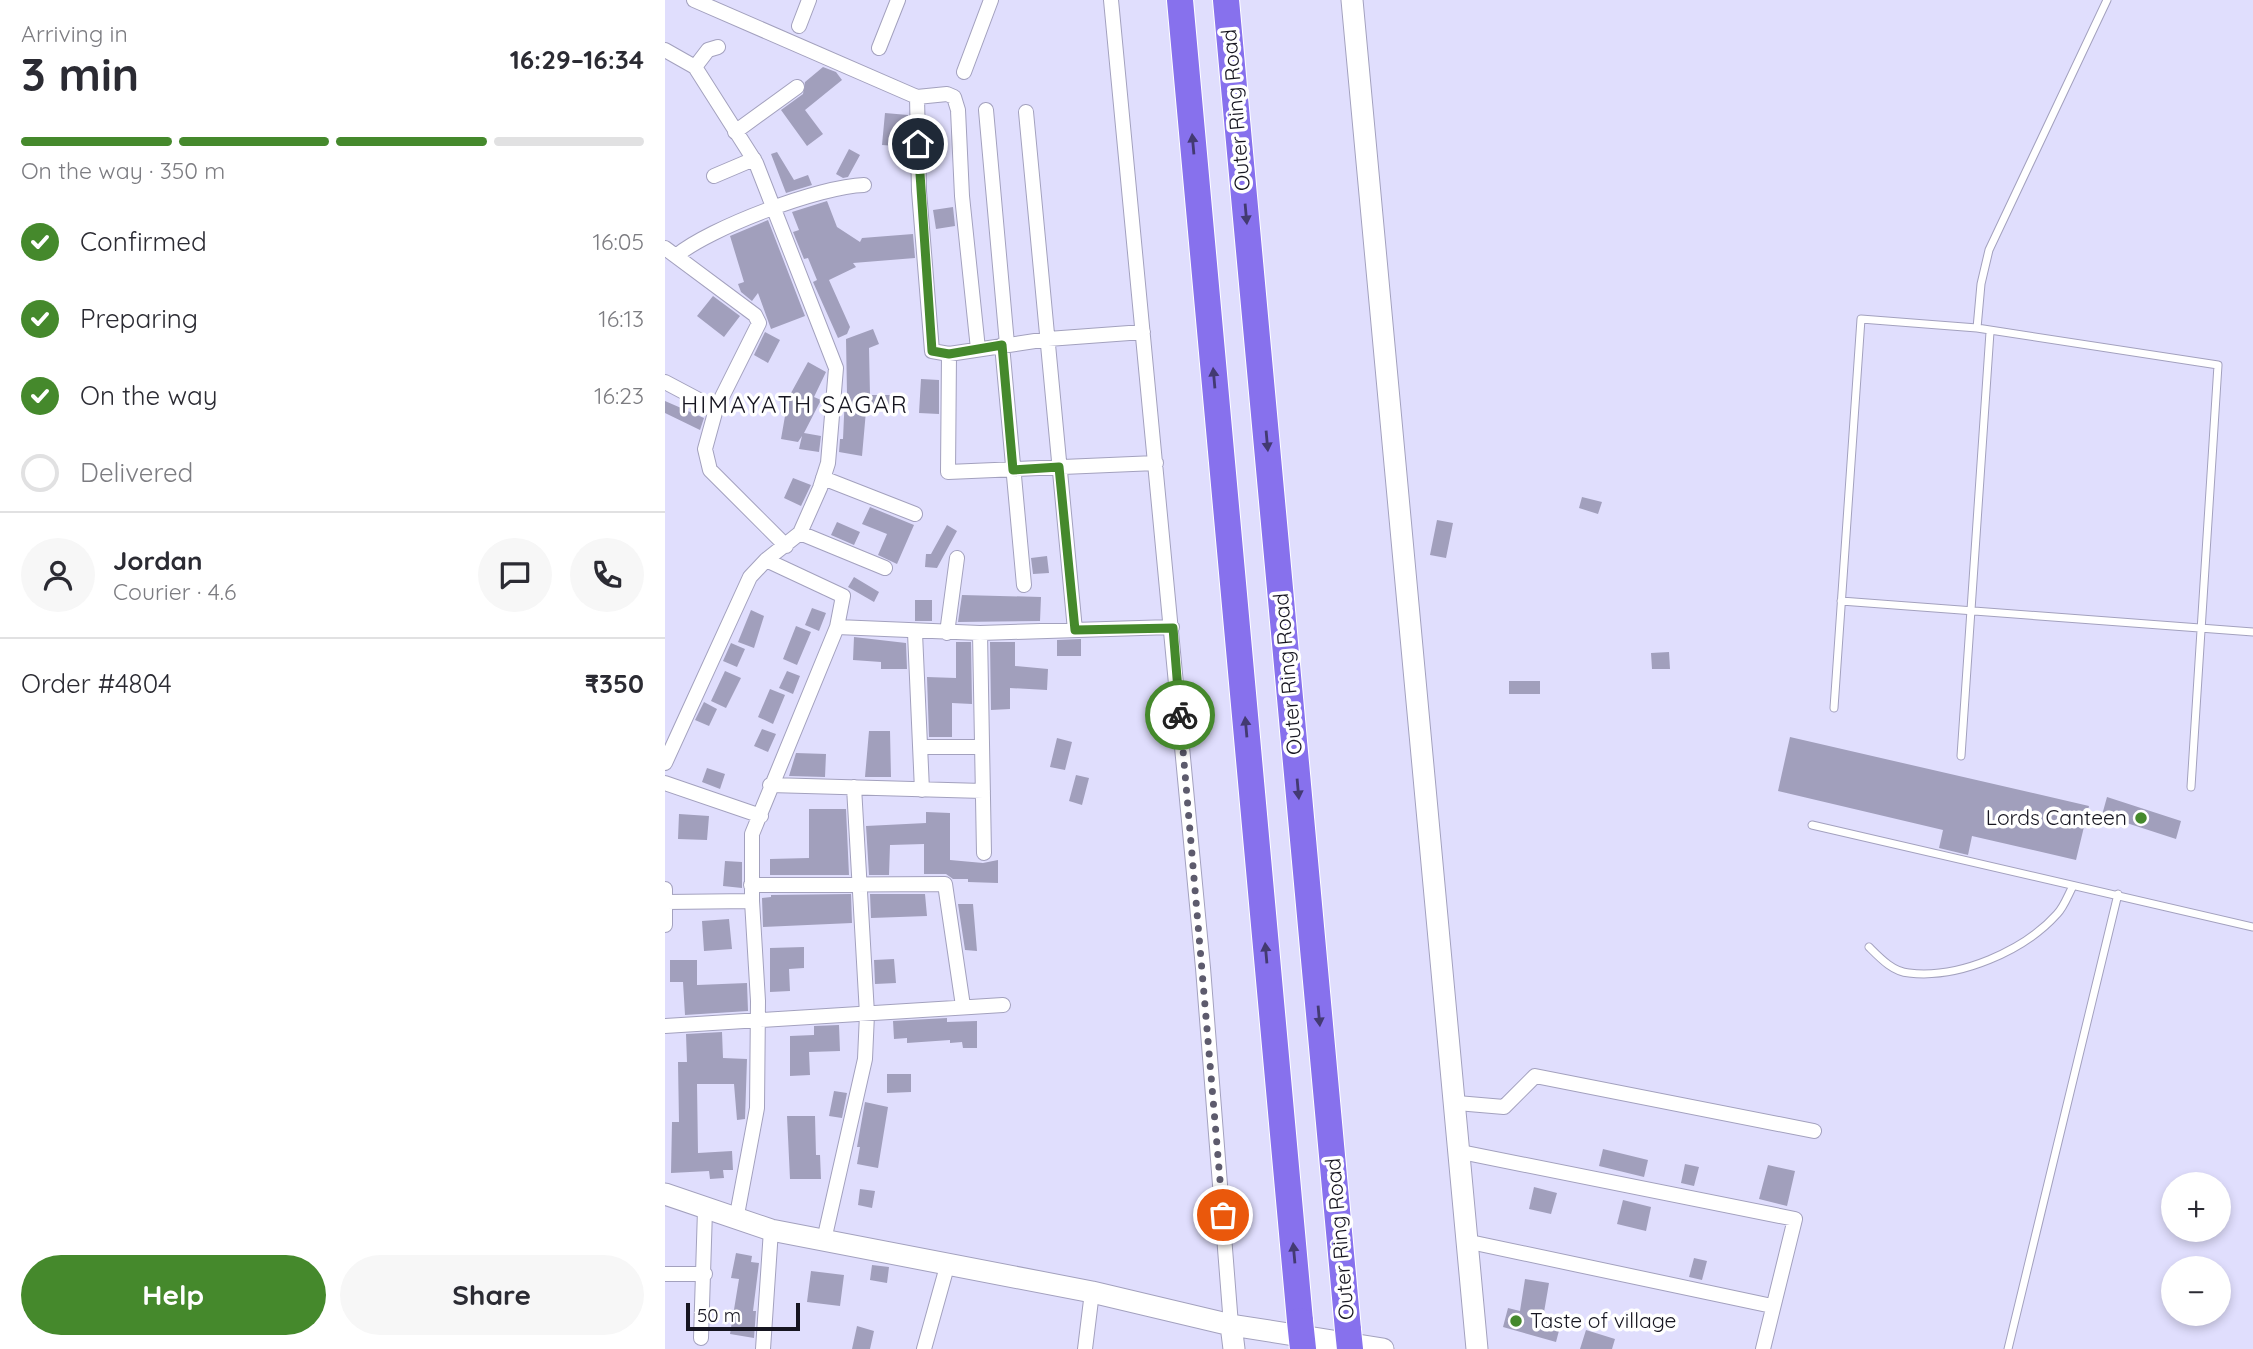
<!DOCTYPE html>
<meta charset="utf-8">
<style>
body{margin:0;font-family:Quicksand,sans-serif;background:#f7f7f7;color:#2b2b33;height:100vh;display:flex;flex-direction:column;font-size:26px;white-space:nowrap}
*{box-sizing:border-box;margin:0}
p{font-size:23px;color:#7c7c81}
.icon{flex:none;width:38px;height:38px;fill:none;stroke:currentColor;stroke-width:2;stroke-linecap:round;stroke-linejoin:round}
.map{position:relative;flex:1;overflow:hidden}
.panel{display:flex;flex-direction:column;background:#fff;width:665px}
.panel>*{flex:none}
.controls{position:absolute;left:1496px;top:1172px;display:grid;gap:14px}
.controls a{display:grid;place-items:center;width:70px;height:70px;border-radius:50%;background:#fff;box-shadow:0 4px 10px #0003;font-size:35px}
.scale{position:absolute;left:21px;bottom:18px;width:114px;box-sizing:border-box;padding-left:7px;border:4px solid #161520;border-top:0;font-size:19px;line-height:24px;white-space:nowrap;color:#161520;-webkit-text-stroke:5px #fff;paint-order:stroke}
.pin{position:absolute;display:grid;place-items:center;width:60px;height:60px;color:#fff;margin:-30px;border:4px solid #fff;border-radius:50%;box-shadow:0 2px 7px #0007}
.courier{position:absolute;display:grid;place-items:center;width:70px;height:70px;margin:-35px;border:5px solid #45892c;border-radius:50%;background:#fff;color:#222;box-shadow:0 2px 9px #0007}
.summary em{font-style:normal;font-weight:800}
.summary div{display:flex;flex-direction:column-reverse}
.summary{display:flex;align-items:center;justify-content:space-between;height:119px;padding:0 21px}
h1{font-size:46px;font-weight:800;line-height:52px}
.bar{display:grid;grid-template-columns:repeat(4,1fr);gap:10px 7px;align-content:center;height:84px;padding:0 21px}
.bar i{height:9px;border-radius:5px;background:#e1e1e2}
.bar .on{background:#45892c}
.bar p{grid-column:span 4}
.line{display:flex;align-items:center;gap:18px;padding:0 21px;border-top:2px solid #e1e1e2}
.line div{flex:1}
.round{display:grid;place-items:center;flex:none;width:74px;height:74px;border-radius:37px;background:#f7f7f7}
ol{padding:0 21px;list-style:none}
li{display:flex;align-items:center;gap:21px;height:77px}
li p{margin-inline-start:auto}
li .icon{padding:7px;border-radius:50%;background:#45892c;color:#fff;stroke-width:4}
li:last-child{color:#7c7c81}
li i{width:38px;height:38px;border:4px solid #e1e1e2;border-radius:50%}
.action{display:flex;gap:14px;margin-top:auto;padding:14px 21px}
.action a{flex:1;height:80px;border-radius:42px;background:#45892c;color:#fff;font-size:28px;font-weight:800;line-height:80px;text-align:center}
.action a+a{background:#f7f7f7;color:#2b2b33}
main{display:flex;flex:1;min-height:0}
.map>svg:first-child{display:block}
.building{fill:#a19fbc}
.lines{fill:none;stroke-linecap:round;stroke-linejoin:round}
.lane-casing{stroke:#a3a1be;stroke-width:9}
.street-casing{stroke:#a3a1be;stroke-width:16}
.secondary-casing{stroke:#a3a1be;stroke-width:23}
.highway-casing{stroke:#fff;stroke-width:28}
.lane{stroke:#fff;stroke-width:7}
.street{stroke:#fff;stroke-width:14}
.secondary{stroke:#fff;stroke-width:21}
.highway{stroke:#8771ed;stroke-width:26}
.highway-bridge-casing{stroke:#fff;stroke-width:28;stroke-linecap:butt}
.highway-bridge{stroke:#8771ed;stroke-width:26}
.oneway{fill:#433a72}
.done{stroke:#5d5b6d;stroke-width:7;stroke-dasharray:0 12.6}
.route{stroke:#45892c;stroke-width:9}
.poi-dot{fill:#45892c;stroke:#fff;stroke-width:2.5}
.labels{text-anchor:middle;stroke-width:7;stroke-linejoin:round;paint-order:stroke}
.street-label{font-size:21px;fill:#161520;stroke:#fff}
.poi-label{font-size:21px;fill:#161520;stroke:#fff;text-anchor:end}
.quarter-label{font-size:24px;letter-spacing:2px;fill:#161520;stroke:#fff}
</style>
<main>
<section class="panel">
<div class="summary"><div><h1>3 min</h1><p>Arriving in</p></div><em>16:29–16:34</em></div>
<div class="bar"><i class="on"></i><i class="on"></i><i class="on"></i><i></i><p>On the way · 350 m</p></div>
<ol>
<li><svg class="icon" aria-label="check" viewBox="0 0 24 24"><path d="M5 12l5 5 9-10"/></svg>Confirmed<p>16:05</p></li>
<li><svg class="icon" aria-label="check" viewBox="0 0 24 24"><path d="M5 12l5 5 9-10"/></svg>Preparing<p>16:13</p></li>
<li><svg class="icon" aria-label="check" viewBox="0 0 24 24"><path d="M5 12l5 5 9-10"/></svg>On the way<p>16:23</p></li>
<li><i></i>Delivered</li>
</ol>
<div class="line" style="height:126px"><a class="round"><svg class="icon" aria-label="person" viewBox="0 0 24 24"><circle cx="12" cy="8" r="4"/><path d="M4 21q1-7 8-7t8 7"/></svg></a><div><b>Jordan</b><p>Courier · 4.6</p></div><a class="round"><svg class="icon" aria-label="chat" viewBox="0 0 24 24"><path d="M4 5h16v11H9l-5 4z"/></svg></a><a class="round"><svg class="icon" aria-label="phone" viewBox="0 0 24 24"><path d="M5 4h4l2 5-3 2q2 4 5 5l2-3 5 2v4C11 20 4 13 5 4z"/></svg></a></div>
<div class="line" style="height:91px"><div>Order #4804</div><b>₹350</b></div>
<div class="action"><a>Help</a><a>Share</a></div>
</section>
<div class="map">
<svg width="1588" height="1349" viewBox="0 0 1588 1349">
<rect width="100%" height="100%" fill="#e0defd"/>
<path class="building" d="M158,67L171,72L177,80L140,110L158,134L142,146L116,110L138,94L140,82Z
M220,113L243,115L241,135L232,134L231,146L217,145Z
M184,149L195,155L183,177L178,178L171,174Z
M112,152L129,180L143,175L147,185L121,193L106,154Z
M162,201L172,227L195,242L197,238L248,234L250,258L188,263L191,267L164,280L185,327L182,334L173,338L148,282L152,280L143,258L139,259L128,232L134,230L127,212Z
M288,207L290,226L271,229L268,210Z
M103,220L140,316L106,329L93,293L87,301L76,292L73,284L79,282L65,236Z
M48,296L75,316L59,337L32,316Z
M208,329L214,344L204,348L205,395H225L224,411H201L197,456L174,452L175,439H178L180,394H182L181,339Z
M100,332L115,340L103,363L89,355Z
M143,362L161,372L149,397L156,400L139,433L156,436L154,452L134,449L137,436L133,442L116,439L120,416L115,413Z
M256,379L274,380V414L254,413Z
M0,401L39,418L35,430L0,413Z
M128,478L146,485L136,506L119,498Z
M917,497L937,502L933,514L914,508Z
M205,507L249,525L232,564L213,555L222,534L197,524Z
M772,520L788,523L781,558L765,555Z
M172,522L195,532L189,545L166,535Z
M282,525L292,531L272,568L260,567L261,554H266Z
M382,556L384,573L368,574L366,558Z
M189,577L214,592L209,602L183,587Z
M297,595L376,597L375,621L293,622Z
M250,600H267V621H250Z
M147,608L161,613L154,631L140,625Z
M86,610L99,616L89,648L73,642Z
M131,626L146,632L132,665L118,659Z
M189,637L241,643L242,669H216V662L188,660Z
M416,639V656H392V640Z
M291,642H306L307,704L287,703V737H264L262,677L291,678Z
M325,642H350V666L383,669L382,690L345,688V709L326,710Z
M66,643L80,649L72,667L58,661Z
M1004,652L1005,669H987L986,653Z
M60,671L76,678L61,708L46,701Z
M122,671L135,676L128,694L114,688Z
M844,681H875V694H844Z
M105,689L120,695L108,724L93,717Z
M39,702L52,709L44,726L30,720Z
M97,729L111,734L103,752L89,746Z
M204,731H225L226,777H200Z
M1125,737L1424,806L1411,860L1307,836L1303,855L1274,848L1278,830L1113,791Z
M392,738L407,742L400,770L385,767Z
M131,753L161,754L160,777L124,776Z
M42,768L60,774L55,789L37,782Z
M411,775L424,778L417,805L404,801Z
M1442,797L1516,821L1511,839L1437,815Z
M144,809H181L184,875H105V859L144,858Z
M261,812L285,813V860L318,863L333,860V883L303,882V879H288L281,874H259V844L225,845L224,875H204L201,826L261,823Z
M14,814L44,816L42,840L13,839Z
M60,861L77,862V888L58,886Z
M186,894L187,923L98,927L97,898L106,897V895Z
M205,894H260L262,916L206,918Z
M293,904H308L312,951L300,950Z
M64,919L67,949L39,951L37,921Z
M139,947V968L124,969L125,991L105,992V948Z
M229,959L231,983L210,984L209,960Z
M5,960H32V985L82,983L83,1011L20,1015L18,982H5Z
M282,1018V1022L312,1021V1048H298L297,1042L285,1043V1040L242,1043V1038L229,1039L228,1021Z
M174,1025L175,1051L144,1052L145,1075L125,1076V1036L149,1035V1026Z
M57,1032L58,1058L82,1059L80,1119L72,1120L69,1084H32L33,1153L67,1151L68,1170H58L59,1178L45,1179L44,1171L6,1173L7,1122H14L13,1062H22L21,1034Z
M222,1074H246V1092L222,1093Z
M169,1091L182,1093L177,1118L164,1116Z
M200,1102L223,1107L213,1168L192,1164L195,1147H192Z
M122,1116H150L151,1155H155L156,1179H125Z
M938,1149L983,1160L979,1177L934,1166Z
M1020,1164L1034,1167L1029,1186L1016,1183Z
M1103,1165L1130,1171L1122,1206L1094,1199Z
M869,1187L892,1193L886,1214L864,1209Z
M195,1189L210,1191L207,1208L193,1205Z
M958,1200L986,1207L981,1231L952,1224Z
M71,1253L87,1256L86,1262L94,1263L88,1311H91L89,1338L65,1334L74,1279L66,1278Z
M1029,1258L1042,1261L1037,1280L1024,1277Z
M207,1265L224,1267L222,1283L205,1280Z
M146,1271L179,1275L175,1306L142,1302Z
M860,1279L884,1283L878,1318L896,1323L891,1342L838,1327L843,1308L855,1311Z
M192,1326L209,1331L205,1349H187Z
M921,1330L950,1339L947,1349H915Z"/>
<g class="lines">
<g class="lane-casing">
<path id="lane" d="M1312,328L1316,284L1324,250L1442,0
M1176,601L1588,632
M1169,708L1196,319L1312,328L1553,365L1526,787
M1296,756L1325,332
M1147,825L1588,927
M1204,947C1215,958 1228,972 1244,973C1294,979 1359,951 1392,914C1399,907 1403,895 1408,886
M1343,1349L1453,894"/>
</g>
<g class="street-casing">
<path id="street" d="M29,0L252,97L282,94L289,97L293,110L297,196L313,349
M446,0L538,968L566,1325
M134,26L144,0
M214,48L233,0
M0,50L30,67L91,163L171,368L163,463L155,488L135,533L101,560L85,577L0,763
M30,67L43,50L53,47
M299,72L326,0
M252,97L254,191L267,351L284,354L383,339L478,332
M321,110L342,344
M361,112L410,630
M70,132L132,87
M49,176L89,159
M0,248L90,315L94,323L51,409
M11,256C44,228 156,186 199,185
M337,345L359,585
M284,354L283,472L491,463
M0,382L51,409L40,449L45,470L121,546
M158,478L250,514
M135,533L220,568
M101,560L178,596L172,627L315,633L507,627
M250,633L257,790
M282,633L292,558
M315,633L319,853
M255,747H317
M0,783L96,816
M105,785L318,791
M86,885L280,884L298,1006
M0,889V925
M1,902L87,901
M0,1026L338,1005
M792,1103L839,1107L870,1076L1149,1131
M796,1152L1130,1219L1098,1349
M71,1220L92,1108L93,1001L87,901V834L172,627
M159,1240L200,1059L202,1014L189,787
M805,1242L1107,1306
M0,1274H40
M36,1338L40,1210
M98,1349L106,1230
M259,1349L283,1263
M420,1349L427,1292"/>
</g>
<g class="secondary-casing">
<path id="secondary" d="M687,0L812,1349
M0,1194L106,1230L427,1292L566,1325L718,1349
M566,1325L569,1349"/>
</g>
<g class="highway-casing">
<path id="highway" d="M515,0L635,1321
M561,0L683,1330"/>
</g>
<use href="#lane" class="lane"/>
<use href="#street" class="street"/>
<use href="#secondary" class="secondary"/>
<use href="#highway" class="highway"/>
<g class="highway-bridge-casing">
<path id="highway-bridge" d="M635,1321L638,1349
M683,1330L685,1349"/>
</g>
<use href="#highway-bridge" class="highway-bridge"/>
</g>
<defs><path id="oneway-solid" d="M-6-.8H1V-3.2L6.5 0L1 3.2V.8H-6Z" transform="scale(1.75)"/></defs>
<g class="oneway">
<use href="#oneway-solid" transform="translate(528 144) rotate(-95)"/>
<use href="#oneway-solid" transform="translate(581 214) rotate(85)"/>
<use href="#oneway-solid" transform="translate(549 378) rotate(-95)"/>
<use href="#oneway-solid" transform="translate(602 441) rotate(85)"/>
<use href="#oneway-solid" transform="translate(581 727) rotate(-95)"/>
<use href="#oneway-solid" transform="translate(633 789) rotate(85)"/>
<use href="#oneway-solid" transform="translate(601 953) rotate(-95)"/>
<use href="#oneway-solid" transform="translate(654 1016) rotate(85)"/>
<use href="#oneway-solid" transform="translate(629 1253) rotate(-95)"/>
</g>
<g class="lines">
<path class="done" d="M515,715L558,1215"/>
<path class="route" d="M253,144L267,351L284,354L337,345L348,470L394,467L410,630L508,628L515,715"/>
</g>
<g class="poi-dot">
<circle cx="1476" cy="818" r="7"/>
<circle cx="851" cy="1321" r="7"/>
</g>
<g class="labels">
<g class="street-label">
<text transform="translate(571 110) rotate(-95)" y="7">Outer Ring Road</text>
<text transform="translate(623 674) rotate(-95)" y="7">Outer Ring Road</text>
<text transform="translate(675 1239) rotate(-95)" y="7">Outer Ring Road</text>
</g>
<g class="poi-label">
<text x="1462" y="825">Lords Canteen</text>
<text x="865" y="1328" text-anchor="start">Taste of village</text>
</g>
<g class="quarter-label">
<text x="130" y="413">HIMAYATH SAGAR</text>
</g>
</g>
</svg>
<div class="controls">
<a>+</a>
<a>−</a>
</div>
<div class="scale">50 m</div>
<div class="pin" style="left:558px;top:1215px;background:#ea580c"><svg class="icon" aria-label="bag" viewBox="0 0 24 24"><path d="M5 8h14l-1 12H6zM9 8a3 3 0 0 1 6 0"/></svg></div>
<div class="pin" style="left:253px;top:144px;background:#1f2937"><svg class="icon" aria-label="home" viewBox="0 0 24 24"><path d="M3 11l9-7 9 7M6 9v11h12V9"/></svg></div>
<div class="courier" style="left:515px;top:715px"><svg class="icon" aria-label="bike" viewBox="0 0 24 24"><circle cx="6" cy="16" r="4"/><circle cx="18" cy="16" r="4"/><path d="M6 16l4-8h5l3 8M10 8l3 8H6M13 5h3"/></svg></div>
</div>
</main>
